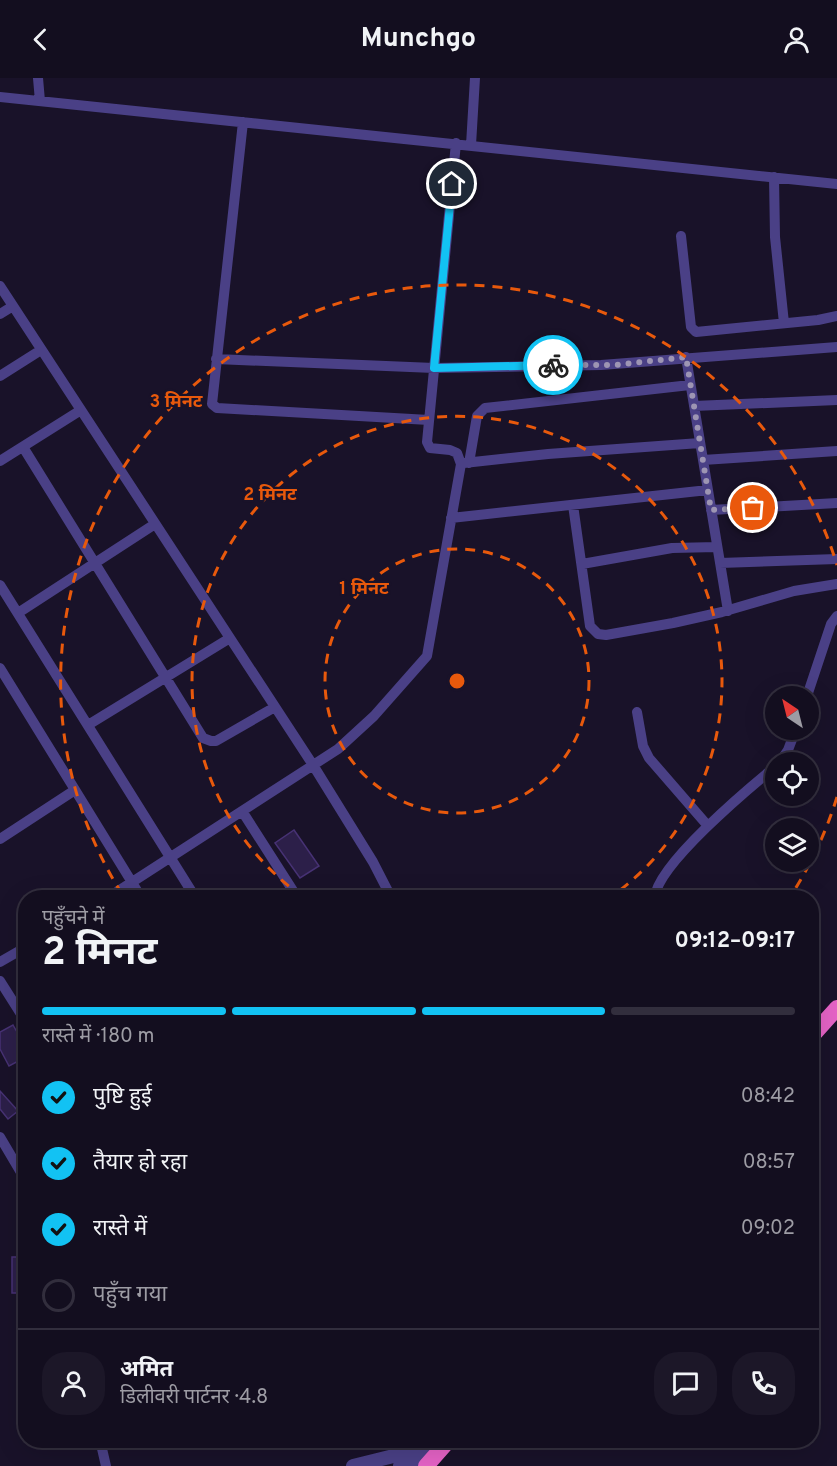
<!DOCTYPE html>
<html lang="hi">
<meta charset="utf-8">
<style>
body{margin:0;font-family:Overpass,"Noto Sans Devanagari",sans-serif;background:#1c1728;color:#f1f3f6;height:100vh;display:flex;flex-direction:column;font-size:22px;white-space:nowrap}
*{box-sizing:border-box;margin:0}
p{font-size:20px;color:#9d9ca4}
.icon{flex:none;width:33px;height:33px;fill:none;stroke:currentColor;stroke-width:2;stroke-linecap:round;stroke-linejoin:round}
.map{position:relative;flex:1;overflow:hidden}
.sheet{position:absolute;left:18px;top:812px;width:801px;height:558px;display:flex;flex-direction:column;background:#130e1f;border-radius:24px;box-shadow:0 6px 24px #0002,0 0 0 2px #322e3d}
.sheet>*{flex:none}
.needle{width:39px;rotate:325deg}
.buttons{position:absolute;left:765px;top:608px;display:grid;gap:12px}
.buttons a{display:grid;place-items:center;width:54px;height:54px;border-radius:50%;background:#130e1f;box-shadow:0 6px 24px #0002,0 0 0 2px #322e3d;font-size:30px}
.pin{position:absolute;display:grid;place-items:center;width:51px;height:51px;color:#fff;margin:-26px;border:3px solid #fff;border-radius:50%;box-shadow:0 2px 6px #0007}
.courier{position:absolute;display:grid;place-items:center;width:60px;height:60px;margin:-30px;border:4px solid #12c2f3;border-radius:50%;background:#fff;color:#222;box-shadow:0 2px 8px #0007}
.headline em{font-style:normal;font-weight:700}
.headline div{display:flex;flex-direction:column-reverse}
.headline{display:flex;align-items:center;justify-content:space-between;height:102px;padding:0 24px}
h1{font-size:39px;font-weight:700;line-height:45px}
.bar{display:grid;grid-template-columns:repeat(4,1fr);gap:9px 6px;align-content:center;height:72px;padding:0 24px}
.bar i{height:8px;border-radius:4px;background:#322e3d}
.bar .selected{background:#12c2f3}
.bar p{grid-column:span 4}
.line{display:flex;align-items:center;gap:15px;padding:0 24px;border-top:2px solid #322e3d}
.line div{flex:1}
.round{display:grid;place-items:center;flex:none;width:63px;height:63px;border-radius:24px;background:#1c1728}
ol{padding:0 24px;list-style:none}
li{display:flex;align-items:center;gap:18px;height:66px}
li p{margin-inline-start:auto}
li .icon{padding:6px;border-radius:50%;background:#12c2f3;color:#111;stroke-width:4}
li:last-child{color:#9d9ca4}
li i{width:33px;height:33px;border:3px solid #322e3d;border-radius:50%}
header{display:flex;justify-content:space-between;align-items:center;height:78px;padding:0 24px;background:#130e1f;font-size:27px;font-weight:700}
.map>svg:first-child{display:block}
.building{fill:#2c1f49;stroke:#473274;stroke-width:1.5}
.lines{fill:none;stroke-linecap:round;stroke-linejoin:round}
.minor{stroke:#4a4086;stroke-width:10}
.tertiary{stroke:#4a4086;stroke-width:14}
.trunk{stroke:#e563c6;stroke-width:16}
.done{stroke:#9d95b3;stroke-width:6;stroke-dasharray:0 10.8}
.route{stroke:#12c2f3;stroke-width:8}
.ring{fill:none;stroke:#e8590c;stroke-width:3;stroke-dasharray:10 8}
.centre{fill:#e8590c;stroke:#191229;stroke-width:3}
.ring-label{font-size:18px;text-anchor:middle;font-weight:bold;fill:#e8590c;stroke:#191229;stroke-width:4.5;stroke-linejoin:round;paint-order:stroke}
</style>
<header><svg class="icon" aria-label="back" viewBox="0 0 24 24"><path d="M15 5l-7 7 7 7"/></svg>Munchgo<svg class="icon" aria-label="person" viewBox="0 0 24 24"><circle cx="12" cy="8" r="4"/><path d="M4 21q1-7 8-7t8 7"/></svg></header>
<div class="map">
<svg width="837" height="1388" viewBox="0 0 837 1388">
<rect width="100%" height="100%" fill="#191229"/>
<path class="building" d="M294,752L319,788L300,800L275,765Z
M13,947L26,970V979L9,988L0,971V954Z
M0,1013L18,1033L8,1041L0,1031Z
M12,1179H24L23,1215H12Z"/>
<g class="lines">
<path class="minor" d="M38,0L40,23
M0,19L837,106
M243,44L212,326L217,330L429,342
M471,67L475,0
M774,99L775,159L784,245
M681,158L691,249L696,254L818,242L837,238
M0,208L313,687L373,784L391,819
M0,236L13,228
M686,279L728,533
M216,281L434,290L601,287L837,269
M0,298L41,272
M694,328L837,322
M23,369L203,660L211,663H216L275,629
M703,382L837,373
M0,383L81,332
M464,385L548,376L700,365
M469,385L477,338L485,330L690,307
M573,427L590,548L598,556L606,557L673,545L722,534L794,513L837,506
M711,432L837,425
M451,440L708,412
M720,485L837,481
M582,486L672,470L717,469
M0,507L195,819
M18,535L155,446
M0,590L141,819
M807,618L831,546L837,538
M637,634L643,668L649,680L708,748
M88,647L230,560
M780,684L788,672L796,651
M242,733L297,819
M0,761L75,712
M109,819L338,671L374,638L427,578L461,386L457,375L450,372L430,370L427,364L456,65
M655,819C657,787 749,710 776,688
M0,884L26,869
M0,903L26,944
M0,1059L26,1103
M15,1084L26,1077
M100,1362L106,1388"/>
<path class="tertiary" d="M353,1388L446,1365
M400,1388L433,1380"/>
<path class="trunk" d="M812,958L837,930
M426,1388L449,1362"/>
</g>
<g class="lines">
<path class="done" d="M553,287H616L686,279L711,432L753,430"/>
<path class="route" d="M452,106L434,290L553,287"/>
</g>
<g class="ring">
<circle cx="457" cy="603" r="132"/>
<path d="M303 819A265 265 0 1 1 611 819"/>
<path d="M837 719A397 397 0 0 1 792 816M122 816A397 397 0 1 1 837 487"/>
</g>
<circle cx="457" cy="603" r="9" class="centre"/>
<g class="ring-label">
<text x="176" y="329">3 मिनट</text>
<text x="270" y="422">2 मिनट</text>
<text x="364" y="516">1 मिनट</text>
</g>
</svg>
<div class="buttons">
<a><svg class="needle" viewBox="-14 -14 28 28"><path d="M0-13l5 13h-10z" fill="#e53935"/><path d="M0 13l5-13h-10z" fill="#9d9ca4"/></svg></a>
<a><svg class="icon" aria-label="locate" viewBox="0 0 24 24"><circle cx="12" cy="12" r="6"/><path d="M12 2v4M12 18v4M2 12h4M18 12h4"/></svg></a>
<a><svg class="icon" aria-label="layers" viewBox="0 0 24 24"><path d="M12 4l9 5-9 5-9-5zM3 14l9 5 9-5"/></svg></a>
</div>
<div class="pin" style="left:753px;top:430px;background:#ea580c"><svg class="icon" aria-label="bag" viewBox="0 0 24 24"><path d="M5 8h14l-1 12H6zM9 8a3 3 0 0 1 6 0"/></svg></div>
<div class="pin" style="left:452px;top:106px;background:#1f2937"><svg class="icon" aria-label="home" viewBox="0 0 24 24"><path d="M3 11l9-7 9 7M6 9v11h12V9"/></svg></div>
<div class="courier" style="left:553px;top:287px"><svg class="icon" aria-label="bike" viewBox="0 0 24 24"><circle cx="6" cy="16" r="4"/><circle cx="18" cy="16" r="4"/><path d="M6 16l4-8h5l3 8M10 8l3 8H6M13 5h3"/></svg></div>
<section class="sheet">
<div class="headline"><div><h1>2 मिनट</h1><p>पहुँचने में</p></div><em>09:12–09:17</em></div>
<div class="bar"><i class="selected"></i><i class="selected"></i><i class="selected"></i><i></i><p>रास्ते में · 180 m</p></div>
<ol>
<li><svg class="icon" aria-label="check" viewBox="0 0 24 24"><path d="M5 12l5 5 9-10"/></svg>पुष्टि हुई<p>08:42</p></li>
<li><svg class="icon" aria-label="check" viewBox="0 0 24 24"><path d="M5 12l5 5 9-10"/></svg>तैयार हो रहा<p>08:57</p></li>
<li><svg class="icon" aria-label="check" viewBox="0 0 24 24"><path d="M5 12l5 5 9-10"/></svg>रास्ते में<p>09:02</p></li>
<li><i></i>पहुँच गया</li>
</ol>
<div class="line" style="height:108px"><a class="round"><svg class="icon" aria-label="person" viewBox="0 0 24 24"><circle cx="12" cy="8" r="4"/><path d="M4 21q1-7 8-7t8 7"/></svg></a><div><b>अमित</b><p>डिलीवरी पार्टनर · 4.8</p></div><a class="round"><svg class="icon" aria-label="chat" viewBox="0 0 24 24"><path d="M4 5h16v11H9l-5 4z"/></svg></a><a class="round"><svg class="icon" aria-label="phone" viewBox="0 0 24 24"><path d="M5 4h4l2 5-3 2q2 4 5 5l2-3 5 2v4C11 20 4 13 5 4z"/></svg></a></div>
</section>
</div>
